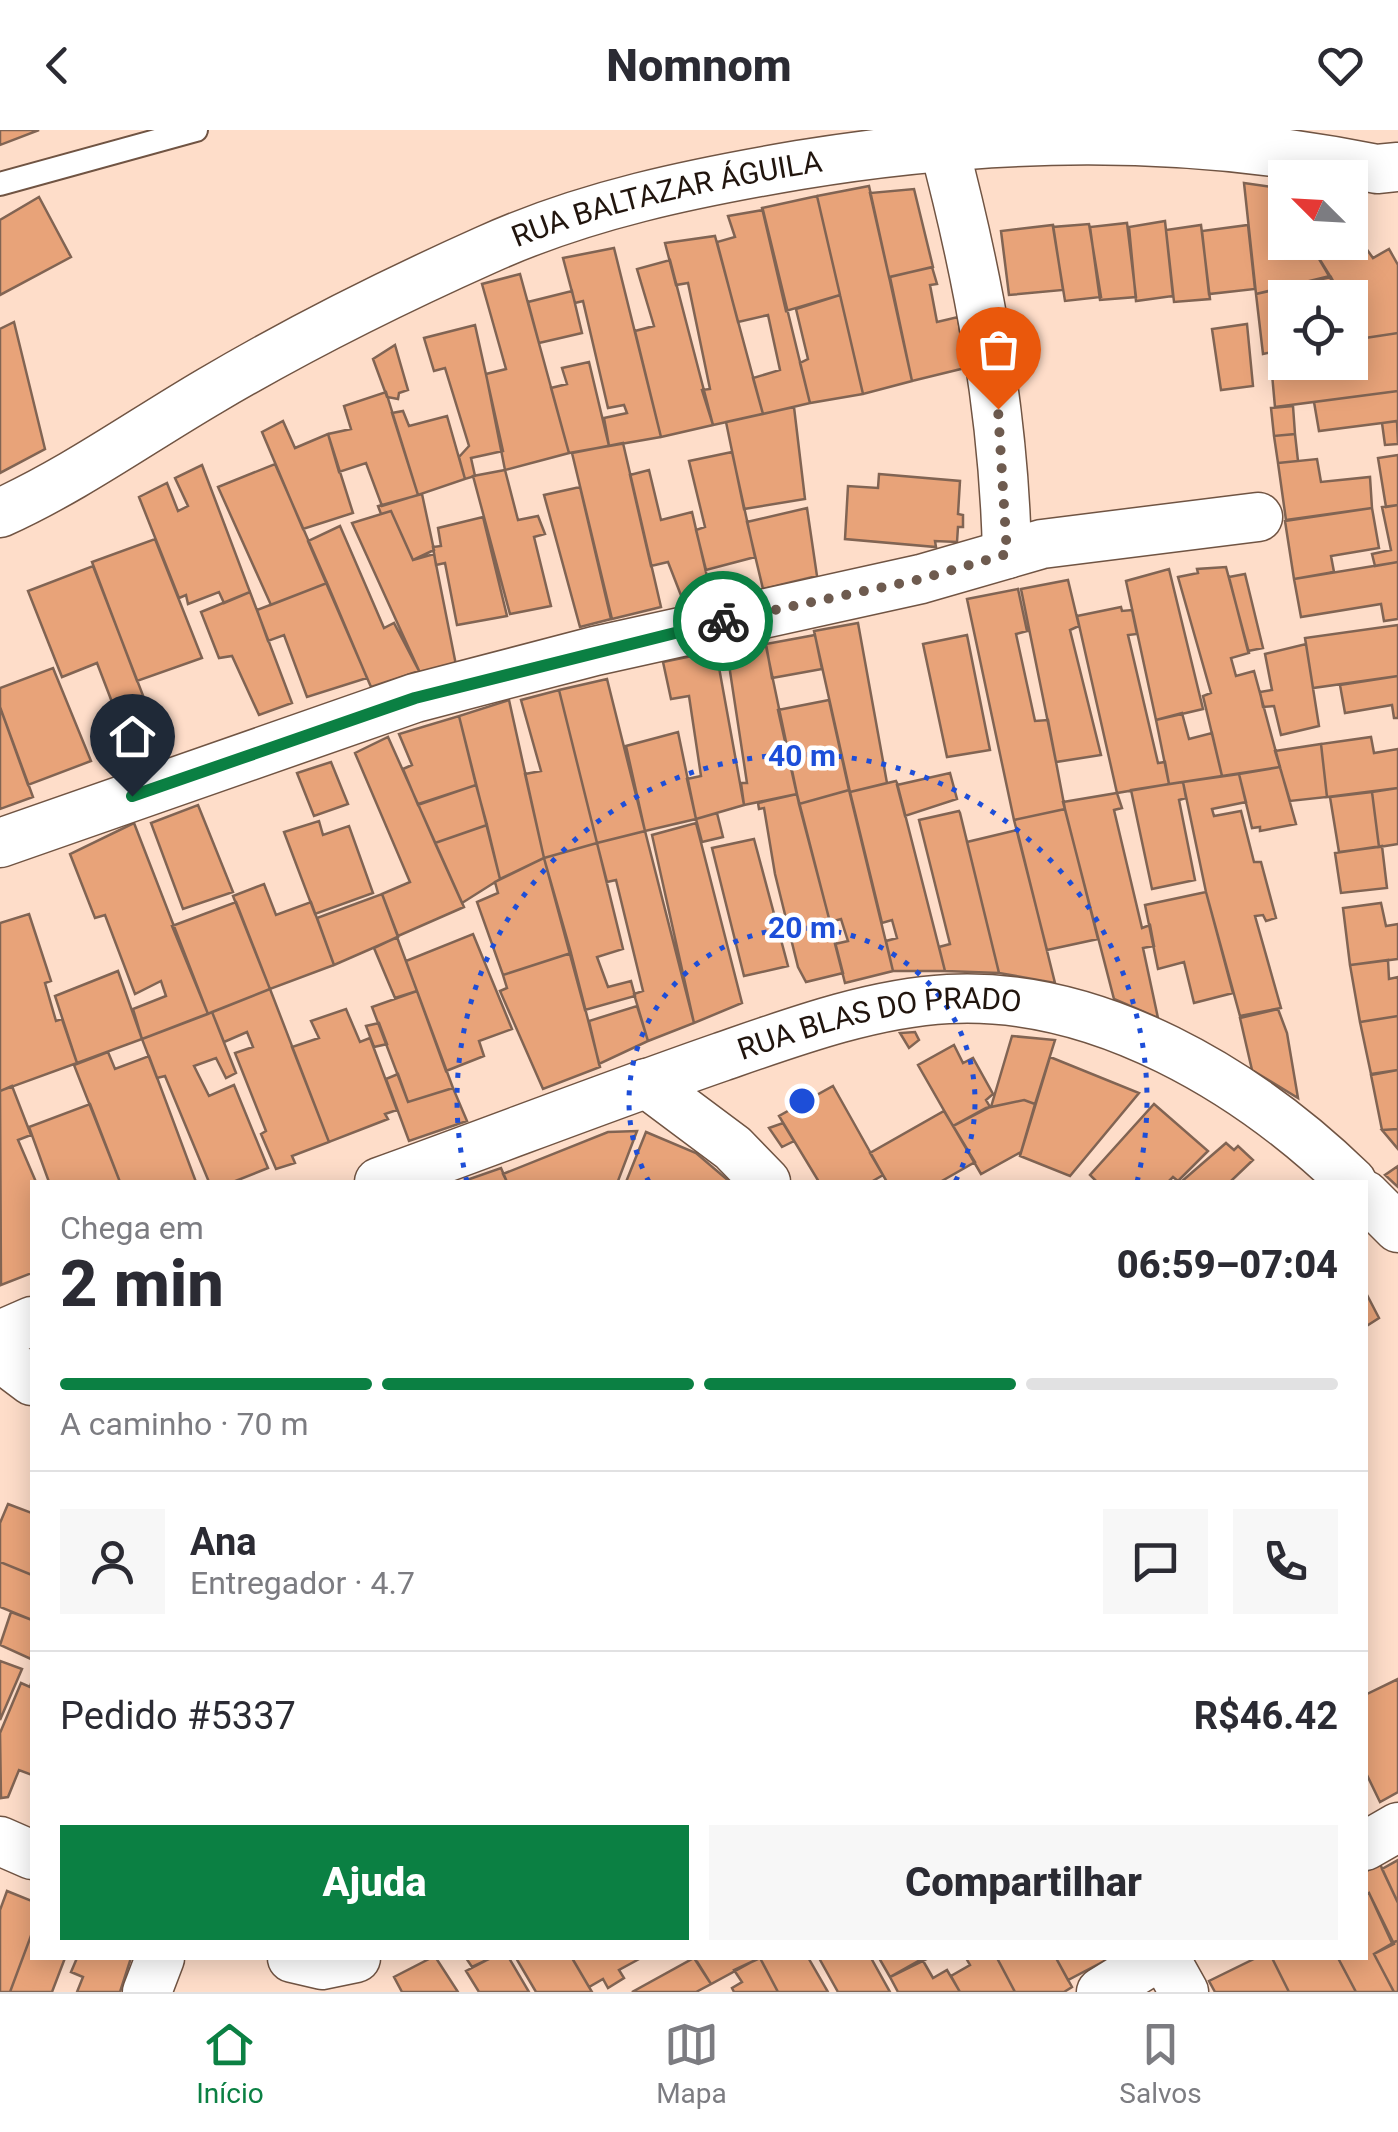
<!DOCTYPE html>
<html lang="pt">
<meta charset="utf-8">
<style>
body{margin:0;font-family:Roboto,sans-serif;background:#f7f7f7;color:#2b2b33;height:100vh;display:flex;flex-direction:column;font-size:38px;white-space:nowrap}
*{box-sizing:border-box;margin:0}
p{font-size:32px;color:#7c7c81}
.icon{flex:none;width:55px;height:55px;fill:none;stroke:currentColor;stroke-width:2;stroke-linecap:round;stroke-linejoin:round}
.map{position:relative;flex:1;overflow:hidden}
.drawer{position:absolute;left:30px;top:1050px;width:1338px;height:780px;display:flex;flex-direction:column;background:#fff;border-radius:0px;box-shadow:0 5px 25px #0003}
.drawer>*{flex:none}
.needle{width:65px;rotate:294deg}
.controls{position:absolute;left:1268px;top:30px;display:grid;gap:20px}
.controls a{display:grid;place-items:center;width:100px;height:100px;border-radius:0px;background:#fff;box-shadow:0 5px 25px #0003;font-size:50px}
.pin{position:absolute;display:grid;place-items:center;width:85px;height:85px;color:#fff;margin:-102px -42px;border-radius:50% 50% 50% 0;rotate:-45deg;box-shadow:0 0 10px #0007}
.pin .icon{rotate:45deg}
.courier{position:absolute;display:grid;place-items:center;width:100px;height:100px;margin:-50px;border:8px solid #0b8043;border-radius:50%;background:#fff;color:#222;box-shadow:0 2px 12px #0007}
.overview em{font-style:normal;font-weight:800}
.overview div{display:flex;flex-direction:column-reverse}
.overview{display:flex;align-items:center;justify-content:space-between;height:170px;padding:0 30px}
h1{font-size:65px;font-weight:800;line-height:75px}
.bar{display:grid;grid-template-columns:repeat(4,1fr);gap:15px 10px;align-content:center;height:120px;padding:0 30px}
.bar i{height:12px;border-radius:8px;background:#e1e1e2}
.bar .current{background:#0b8043}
.bar p{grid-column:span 4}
.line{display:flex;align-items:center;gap:25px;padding:0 30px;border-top:2px solid #e1e1e2}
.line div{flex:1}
.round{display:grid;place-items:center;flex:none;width:105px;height:105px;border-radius:0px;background:#f7f7f7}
.cta{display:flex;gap:20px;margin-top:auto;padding:20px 30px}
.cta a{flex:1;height:115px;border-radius:0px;background:#0b8043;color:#fff;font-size:40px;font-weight:800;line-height:115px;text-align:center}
.cta a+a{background:#f7f7f7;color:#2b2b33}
header{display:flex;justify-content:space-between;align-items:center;height:130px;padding:0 30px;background:#fff;font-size:45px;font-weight:800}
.dock{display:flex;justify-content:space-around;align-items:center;height:140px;border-top:2px solid #e1e1e2;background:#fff;font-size:28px;color:#7c7c81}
.dock a{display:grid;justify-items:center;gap:5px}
.dock .current{color:#0b8043}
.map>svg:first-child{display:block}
.building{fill:#e8a379;stroke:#816453;stroke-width:2.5}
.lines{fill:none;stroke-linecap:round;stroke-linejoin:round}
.service-casing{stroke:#705443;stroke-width:26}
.minor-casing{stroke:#705443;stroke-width:51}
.service{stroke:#fff;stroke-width:22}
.minor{stroke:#fff;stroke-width:48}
.done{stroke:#6e5b4f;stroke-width:10;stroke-dasharray:0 18}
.route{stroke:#0b8043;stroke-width:12}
.ring{fill:none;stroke:#1d4ed8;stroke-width:5;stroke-dasharray:5 10}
.labels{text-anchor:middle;stroke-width:9;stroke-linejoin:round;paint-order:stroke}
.street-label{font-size:30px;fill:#21150e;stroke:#fff}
.centre{fill:#1d4ed8;stroke:#fff;stroke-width:5}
.ring-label{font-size:30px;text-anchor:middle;font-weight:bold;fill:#1d4ed8;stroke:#fff;stroke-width:9;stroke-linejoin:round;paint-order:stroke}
</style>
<header><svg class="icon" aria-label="back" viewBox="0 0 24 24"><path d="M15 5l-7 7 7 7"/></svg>Nomnom<svg class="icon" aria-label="heart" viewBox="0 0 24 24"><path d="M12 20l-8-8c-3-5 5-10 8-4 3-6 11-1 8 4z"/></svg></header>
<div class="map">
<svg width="1398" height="1862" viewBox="0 0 1398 1862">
<rect width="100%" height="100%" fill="#feddc9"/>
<path class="building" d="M0,0H39L0,15Z
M1244,53L1285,59V112H1309L1330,146L1256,164Z
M869,56L912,251L863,264L817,66Z
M914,59L933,137L889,147L870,63Z
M817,66L840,165L786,181L762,78Z
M39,67L71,127L0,165V90Z
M763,80L810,273L763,284L753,248L780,240L768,185L738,192L717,112L735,107L728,86Z
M1165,91L1173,166L1136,171L1129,97Z
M1127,93L1136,167L1100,170L1090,97Z
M1089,94L1101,167L1065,171L1053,97Z
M1053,95L1063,160L1009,165L1001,101Z
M1201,95L1210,169L1174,172L1166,100Z
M1248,95L1255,159L1209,164L1202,101Z
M1350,96L1373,128L1389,119L1398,135V203L1366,208L1350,181V168H1342L1309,112H1350Z
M715,106L763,284L713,295L702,260L710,259L688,153L676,155L665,113Z
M614,118L661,307L609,316L604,288L627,283L624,275L608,278L583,171L575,173L563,128Z
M670,130L713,295L661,307L635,201L654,196L637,139Z
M932,137L937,154L930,155L937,192L958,187L965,238L912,251L890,147Z
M520,144L569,323L505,340L486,244L506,239L482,154Z
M1331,147L1342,168H1285V219L1263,224L1256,164Z
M572,161L582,203L539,213L528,172Z
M840,165L863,264L810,273L800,233L808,229L796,179Z
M1350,181L1366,208L1350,210Z
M14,192L45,319L0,343V199Z
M1247,194L1253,256L1221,260L1212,199Z
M475,195L503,321L471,328L475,346L465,349L459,327L469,316L445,238L434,241L424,208Z
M1398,203V261L1275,277L1270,222L1285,219L1288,238L1350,232L1351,210Z
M395,215L408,260L399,263L398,269L387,267L373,229Z
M589,232L609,316L569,323L551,258L567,254L562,238Z
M1398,261V291L1319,301L1314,272Z
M386,262L418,365L382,376L366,333L339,342L328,304L351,299L344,276Z
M1293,276L1295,304L1274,306L1271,278Z
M794,277L805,369L744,379L726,292Z
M403,281L409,296L447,286L465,349L418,365L392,283Z
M283,291L295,318L328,304L353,383L303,399L262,302Z
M1397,291L1398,314L1385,315L1382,293Z
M1295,304L1298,331L1278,333L1274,306Z
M623,313L661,477L612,489L572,323Z
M732,322L755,427L706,440L696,400L705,397L689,331Z
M1398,325V375L1386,377L1378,328Z
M1317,329L1321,352L1370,347L1372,378L1286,390L1278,333Z
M275,334L327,453L271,475L218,357Z
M202,335L250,462L224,473L219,462L188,474L186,465L179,468L139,367L167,353L178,381L188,376L175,348Z
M505,340L518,390L538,386L545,404L534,407L551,476L510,484L473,346Z
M649,340L661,390L692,382L712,468L684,473L668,432L651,436L630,345Z
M879,344L960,351L958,384L963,385V397H958L957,412L935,411L936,417L845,409L848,356L878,358Z
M580,357L611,489L580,497L544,365Z
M422,364L434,420L413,430L391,381L381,384L378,376Z
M1398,375V432L1375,436L1372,424L1391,420L1382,377Z
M807,378L817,446L763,459L747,392Z
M1372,378L1379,418L1331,426L1334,442L1294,449L1285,391Z
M391,381L413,430L434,424L456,535L421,545L352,393Z
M483,387L507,486L457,495L445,433L436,435L433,417L441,416L438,398Z
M340,396L384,498L394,493L419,541L371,557L308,411Z
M155,409L202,528L137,551L92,432Z
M1398,432V489L1384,491L1381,474L1301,487L1294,449Z
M93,436L164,620L135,632L97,533L62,547L28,461Z
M1226,437L1249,523L1231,528L1236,546L1254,541L1280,637L1222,646L1203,566L1211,563L1178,447L1198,443L1197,439Z
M1169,439L1203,579L1156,590L1126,451Z
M1245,444L1263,518L1248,521L1229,447Z
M1068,450L1079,496L1070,500L1101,625L1056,632L1021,459Z
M327,453L367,548L307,567L284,505L268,511L257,480Z
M1018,459L1027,501L1016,504L1035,591L1048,590L1065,679L1014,690L967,469Z
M250,462L292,573L259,585L232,526L219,528L201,482Z
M1121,477L1122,481L1132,480L1137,504L1128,505L1158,633L1165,632L1169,654L1117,663L1077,486Z
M858,493L887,653L850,662L814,501Z
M1398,495V546L1313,558L1305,508Z
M815,505L822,539L772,548L766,514Z
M967,505L990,620L947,627L923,514Z
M764,507L797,664L744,675L741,653H747L726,515Z
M1306,514L1319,596L1281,605L1274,576L1263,577L1260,562L1272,560L1265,524Z
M716,521L744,675L696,689L687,649L701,646L689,566L671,569L663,532Z
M53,538L91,631L28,655L0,577V558Z
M1398,546V588H1394L1392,575L1345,583L1340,555Z
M607,549L645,701L597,713L559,560Z
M559,560L597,713L544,728L525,644L541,641L521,570Z
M509,570L544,728L500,749L459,586Z
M829,570L849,660L799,674L778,580Z
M0,577L33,667L0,679Z
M1182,583L1189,609L1212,603L1222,646L1169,654L1156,590Z
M459,586L476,655L418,675L403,639L412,635L399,604Z
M678,602L696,689L645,701L626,616Z
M388,607L464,777L398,806L382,764L410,752L355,623Z
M1371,607L1374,623L1398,619V658L1327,667L1321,614Z
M1321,614L1327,667L1290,671L1275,621Z
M331,632L348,674L314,686L297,643Z
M1280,637L1296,694L1260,701V697L1252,698L1239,644Z
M950,643L957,669L905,686L897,655Z
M1239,644L1246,672L1212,679L1214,686L1241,681L1254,732H1261L1276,788L1266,791L1263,785L1255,786L1281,878L1240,886L1206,762L1183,652Z
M896,651L897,653L945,841H893L886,811L897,808L892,790L882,793L850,662Z
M1183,652L1186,668L1179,670L1195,750L1152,759L1131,660Z
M476,655L487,695L435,713L418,674Z
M1398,658V714L1379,717L1372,662Z
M849,660L893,841L845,853L835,814L848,811L841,789L830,792L799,674Z
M1372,662L1379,717L1339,722L1330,667Z
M1117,663L1122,678L1114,680L1142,798L1150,795L1154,816L1143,818L1158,888L1114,869L1063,672Z
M797,664L843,843L806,852L798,837L775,744L764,678L759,679L758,673Z
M198,675L233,762L183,779L151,693Z
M1065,679L1098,809L1047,820L1014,690Z
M959,681L960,683L999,843L945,841L939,817L950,814L919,690Z
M717,683L723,707L702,712L696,689Z
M319,691L323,705L349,696L373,763L315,784L284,702Z
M134,693L208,884L142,909L133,879L166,866L161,851L135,864L105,785L95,788L70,724Z
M696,693L742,873L694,893L652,705Z
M487,695L500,749L462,773L435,713Z
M1017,700L1054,849L1055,853L999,843L967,712Z
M645,701L694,893L648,911L634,864L643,861L616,750L607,752L597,713Z
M754,709L788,836L744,846L712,718Z
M597,713L623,819L597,827L608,857L631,851L635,866L585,880L544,728Z
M1382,716L1387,758L1341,763L1335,723Z
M544,728L571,823L503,845L477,772L498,763L495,752Z
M264,754L276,785L311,772L334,835L270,859L233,766Z
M1206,762L1233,863L1194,873L1184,832L1158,839L1145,775Z
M382,764L398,807L334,835L317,788Z
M236,772L270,859L208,884L172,796Z
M1381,773L1386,796L1398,794V829L1350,835L1343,778Z
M29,784L51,851L45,853L56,891L62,889L77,933L0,961V793Z
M473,804L512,899L479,911L484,926L446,941L406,831Z
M397,807L417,861L395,868L374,818Z
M571,823L600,937L543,959L500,861L507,858L503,845Z
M1388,830L1389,849L1398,847V886L1360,892L1350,835Z
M118,841L142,909L77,933L55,866Z
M270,859L329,1012L292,1026L295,1033L276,1039L261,1004L266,1001L235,923L253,917L247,902L224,912L212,882Z
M417,861L453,958L408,972L372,877Z
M637,876L648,911L599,934L589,891Z
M346,879L360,912L370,908L397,980L385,984L388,989L329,1012L292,917L319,908L311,891Z
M1278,879L1287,903L1298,968L1252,940L1240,888Z
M212,882L236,943L226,948L216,928L194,936L209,966L234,955L268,1038L233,1052H209L165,946L157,948L142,909Z
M1398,886V940L1371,944L1360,892Z
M379,893L387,914L374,917L366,896Z
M915,902L919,910L909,918L900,903Z
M1012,906L1055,910L1035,974L1024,970L991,977Z
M954,915L963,933L973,928L993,964L986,970L990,977L953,996L918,935Z
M108,922L115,939L149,926L196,1052H120L74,935Z
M1050,927L1139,963L1070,1046L1020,1026Z
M1398,940V999L1382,1000L1371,945Z
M398,944L408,972L453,958L467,991L409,1011L386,949Z
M12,956L31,1005L18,1010L36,1052L32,1143L1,1155L0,961Z
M833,956L883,1045L871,1052H819L779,986Z
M1024,970L1035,974L1021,1022L981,1044L953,996L986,978Z
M90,974L120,1052H49L29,997Z
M1154,974L1208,1021L1178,1051L1173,1047L1168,1052H1097L1090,1045Z
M944,981L975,1032L940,1052H887L870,1023Z
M783,993L794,1011L782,1017L769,998Z
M1398,999V1019L1382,1000Z
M637,1001L618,1051L613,1052H507L503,1044L608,1002Z
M646,1002L696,1023L730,1052H626Z
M1226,1013L1234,1020L1238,1016L1253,1030L1230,1052H1181Z
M1398,1036V1057L1385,1045Z
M501,1038L507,1052H461Z
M1365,1161L1379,1188L1365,1197Z
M8,1374L32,1383V1445L0,1432V1393Z
M0,1432L32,1445V1490L0,1477Z
M11,1482L32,1490L31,1529L0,1515Z
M0,1531L22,1539L0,1590Z
M1398,1549V1662L1380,1672L1365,1641V1565Z
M32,1550V1645L19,1640L8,1667L1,1668L0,1603L21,1553L30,1557Z
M1398,1730V1773L1382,1739Z
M1380,1734L1398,1773V1810L1392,1813L1369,1763L1365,1765V1742Z
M7,1761L32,1771V1803L10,1862H0V1780Z
M1369,1763L1394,1814L1374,1824L1394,1862H1356L1338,1828H1365V1765Z
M32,1803V1828H65L52,1862H10Z
M1398,1810V1862H1394L1374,1824Z
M77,1828H131L120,1862H77L83,1847L71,1842Z
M431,1828H436L458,1862H402L394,1847Z
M466,1828H491L472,1837Z
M491,1828H509L529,1862H479L466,1841Z
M516,1828H572L592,1862H536Z
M572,1828H641L619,1840L624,1848L608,1858L603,1849L589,1857Z
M694,1828L711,1854L696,1862H632Z
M700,1828H759L711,1854L696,1830Z
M760,1828H813L809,1829L828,1862H778Z
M760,1828L778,1862H734L732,1858L742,1852L734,1840Z
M819,1828H871L890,1862H838Z
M879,1828H929L890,1847Z
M966,1828H997L1015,1862H960L951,1846L970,1835Z
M997,1828H1056L1072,1857L1064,1862H1015Z
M1056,1828H1110L1068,1850Z
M1256,1828H1272L1289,1862H1215L1209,1851Z
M1272,1828H1338L1356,1862H1289Z
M922,1829L933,1848L947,1840L960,1862H898L890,1847Z"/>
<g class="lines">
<g class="service-casing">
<path id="service" d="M0,54L196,0"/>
</g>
<g class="minor-casing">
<g id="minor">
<path d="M943,13C979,149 1004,284 1007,424"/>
<path id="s1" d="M0,383C73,350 140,302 210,261C298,209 392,162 486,120C585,75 693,53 799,35C994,3 1184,0 1377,39L1398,37"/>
<path d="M0,713L415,568L595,521L921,449L1042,414L1258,387"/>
<path d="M646,953L733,1018L766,1052"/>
<path id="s2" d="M379,1052C493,1011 606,967 721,927C793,902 872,873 948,869C1099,861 1248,951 1352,1052"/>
<path d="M1365,1065L1398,1098"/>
<path d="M0,1205L32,1191"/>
<path d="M0,1227L32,1251"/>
<path d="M0,1711L32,1725"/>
<path d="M1365,1716L1398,1697"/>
<path d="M292,1828L322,1835L356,1828"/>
<path d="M1165,1828L1184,1862"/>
<path d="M147,1862L160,1828"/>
<path d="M1101,1862L1156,1828"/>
</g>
</g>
<use href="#service" class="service"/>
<use href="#minor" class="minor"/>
</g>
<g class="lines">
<path class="done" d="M723,491L921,449L1007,424L998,279"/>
<path class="route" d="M132,666L415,568L723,491"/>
</g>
<g class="ring">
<path d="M649 1052A173 173 0 1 1 955 1052"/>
<path d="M467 1052A345 345 0 1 1 1137 1052"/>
</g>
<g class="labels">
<g class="street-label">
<text dy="10" stroke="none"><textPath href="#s1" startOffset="742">RUA BALTAZAR ÁGUILA</textPath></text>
<text dy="10" stroke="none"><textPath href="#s2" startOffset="528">RUA BLAS DO PRADO</textPath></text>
</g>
</g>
<circle cx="802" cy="971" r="15" class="centre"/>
<g class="ring-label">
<text x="802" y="636">40 m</text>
<text x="802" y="808">20 m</text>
</g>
</svg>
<div class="controls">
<a><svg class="needle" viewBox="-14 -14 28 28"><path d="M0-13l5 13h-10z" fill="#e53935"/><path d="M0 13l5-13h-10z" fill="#7c7c81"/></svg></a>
<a><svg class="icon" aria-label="locate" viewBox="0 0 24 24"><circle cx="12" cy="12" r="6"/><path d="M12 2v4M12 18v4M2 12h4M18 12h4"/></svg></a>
</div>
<div class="pin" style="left:998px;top:279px;background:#ea580c"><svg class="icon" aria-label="bag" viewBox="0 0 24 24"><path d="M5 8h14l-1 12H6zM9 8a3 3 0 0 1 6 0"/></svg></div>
<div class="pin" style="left:132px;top:666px;background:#1f2937"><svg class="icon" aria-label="home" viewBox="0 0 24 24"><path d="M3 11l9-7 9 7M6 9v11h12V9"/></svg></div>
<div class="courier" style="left:723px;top:491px"><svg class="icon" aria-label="bike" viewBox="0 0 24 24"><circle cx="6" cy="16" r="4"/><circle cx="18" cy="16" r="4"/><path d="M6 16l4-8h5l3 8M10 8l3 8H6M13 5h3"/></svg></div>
<section class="drawer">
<div class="overview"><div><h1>2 min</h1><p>Chega em</p></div><em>06:59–07:04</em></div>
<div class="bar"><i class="current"></i><i class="current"></i><i class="current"></i><i></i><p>A caminho · 70 m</p></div>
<div class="line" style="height:180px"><a class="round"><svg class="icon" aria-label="person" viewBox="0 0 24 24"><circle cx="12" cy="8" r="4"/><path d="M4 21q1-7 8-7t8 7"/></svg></a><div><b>Ana</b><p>Entregador · 4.7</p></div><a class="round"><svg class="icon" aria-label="chat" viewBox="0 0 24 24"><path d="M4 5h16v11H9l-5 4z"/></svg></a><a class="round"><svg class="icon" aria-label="phone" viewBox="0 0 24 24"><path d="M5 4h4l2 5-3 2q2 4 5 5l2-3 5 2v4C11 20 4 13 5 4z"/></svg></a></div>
<div class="line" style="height:130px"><div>Pedido #5337</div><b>R$46.42</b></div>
<div class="cta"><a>Ajuda</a><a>Compartilhar</a></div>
</section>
</div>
<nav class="dock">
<a class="current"><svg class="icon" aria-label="home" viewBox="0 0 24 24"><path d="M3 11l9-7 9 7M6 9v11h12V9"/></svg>Início</a>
<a><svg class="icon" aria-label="map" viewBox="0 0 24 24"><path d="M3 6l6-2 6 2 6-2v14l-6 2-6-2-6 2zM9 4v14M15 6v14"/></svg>Mapa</a>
<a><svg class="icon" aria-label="saved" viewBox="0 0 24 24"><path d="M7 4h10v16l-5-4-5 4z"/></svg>Salvos</a>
</nav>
